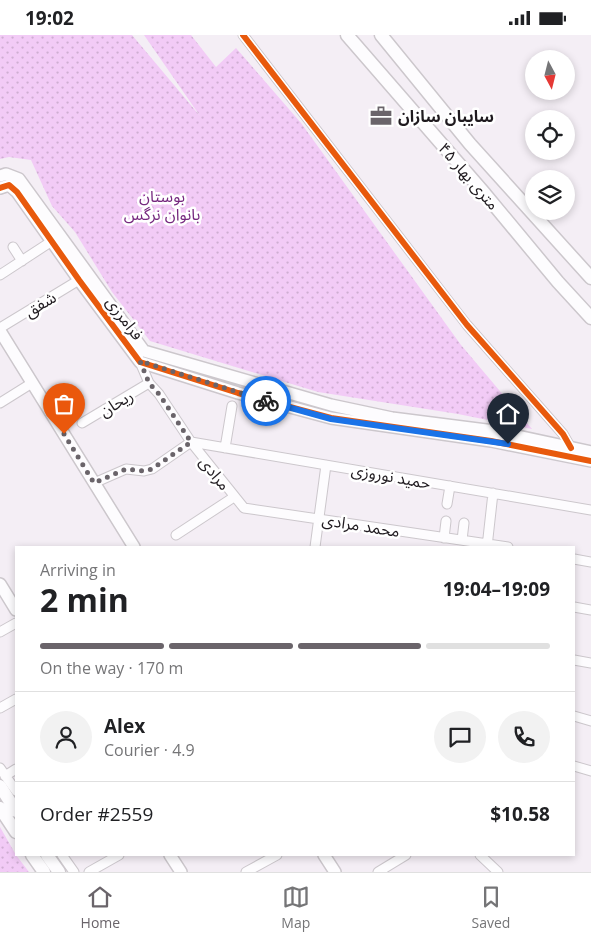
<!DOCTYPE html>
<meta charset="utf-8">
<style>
body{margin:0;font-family:"Open Sans","Noto Sans Arabic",sans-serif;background:#f2f2f2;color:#202124;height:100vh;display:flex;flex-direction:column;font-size:19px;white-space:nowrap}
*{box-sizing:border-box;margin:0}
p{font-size:16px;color:#757577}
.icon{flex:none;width:28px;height:28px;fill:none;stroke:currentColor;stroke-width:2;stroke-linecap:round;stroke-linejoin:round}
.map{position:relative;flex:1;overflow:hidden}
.drawer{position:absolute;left:15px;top:511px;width:560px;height:310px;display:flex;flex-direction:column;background:#fff;border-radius:0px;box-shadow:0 2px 8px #0003}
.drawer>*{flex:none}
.needle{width:32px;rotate:173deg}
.buttons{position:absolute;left:525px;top:15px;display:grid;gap:10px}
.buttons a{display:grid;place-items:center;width:50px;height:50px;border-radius:50%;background:#fff;box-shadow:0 2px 8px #0003;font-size:25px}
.pin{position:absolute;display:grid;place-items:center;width:42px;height:42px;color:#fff;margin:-51px -21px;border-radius:50% 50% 50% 0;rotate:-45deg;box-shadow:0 0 5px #0007}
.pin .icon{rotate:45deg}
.courier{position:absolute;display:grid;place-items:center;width:50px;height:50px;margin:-25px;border:4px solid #1a73e8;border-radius:50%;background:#fff;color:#222;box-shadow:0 1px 6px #0007}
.head em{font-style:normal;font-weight:700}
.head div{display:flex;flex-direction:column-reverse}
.head{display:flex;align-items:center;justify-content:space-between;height:85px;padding:0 25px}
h1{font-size:32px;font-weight:700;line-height:38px}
.bar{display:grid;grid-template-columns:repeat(4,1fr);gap:8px 5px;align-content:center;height:60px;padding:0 25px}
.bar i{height:6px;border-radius:4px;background:#e0e0e0}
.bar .on{background:#6a646a}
.bar p{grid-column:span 4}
.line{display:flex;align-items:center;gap:12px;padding:0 25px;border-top:1px solid #e0e0e0}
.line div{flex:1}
.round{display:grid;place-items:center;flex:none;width:52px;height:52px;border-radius:26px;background:#f2f2f2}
.status{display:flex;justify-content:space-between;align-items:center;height:35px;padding:0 25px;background:#fff;direction:ltr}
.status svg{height:14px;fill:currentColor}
.menu{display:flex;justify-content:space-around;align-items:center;height:70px;border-top:1px solid #e0e0e0;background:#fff;font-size:14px;color:#757577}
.menu a{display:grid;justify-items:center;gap:2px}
.menu .on{color:#6a646a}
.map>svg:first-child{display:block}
.park{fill:url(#park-dots)}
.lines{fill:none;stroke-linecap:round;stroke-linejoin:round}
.minor-casing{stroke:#ccc7cc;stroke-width:11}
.tertiary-casing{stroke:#ccc7cc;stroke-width:14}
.secondary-casing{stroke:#ccc7cc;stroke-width:15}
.minor{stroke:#fdfcfe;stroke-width:9}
.tertiary{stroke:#fdfcfe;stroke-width:11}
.secondary{stroke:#fdfcfe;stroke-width:12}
.cycleway-casing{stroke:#fff;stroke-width:9}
.cycleway{stroke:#e8590c;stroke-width:6}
.done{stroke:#6a646a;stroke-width:5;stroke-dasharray:0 9}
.route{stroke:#1a73e8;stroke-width:6}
.labels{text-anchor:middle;stroke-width:5;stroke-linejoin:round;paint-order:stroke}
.poi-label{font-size:16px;font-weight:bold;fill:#1f1a1f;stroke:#fff;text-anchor:start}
.street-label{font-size:16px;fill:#1f1a1f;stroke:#fff}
.park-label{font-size:16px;fill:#76287f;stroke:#fff}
</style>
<div class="status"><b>19:02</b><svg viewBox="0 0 49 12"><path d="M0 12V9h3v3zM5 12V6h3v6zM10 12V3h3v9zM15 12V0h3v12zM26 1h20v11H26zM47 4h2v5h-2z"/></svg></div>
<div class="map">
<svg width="591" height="837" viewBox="0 0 591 837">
<defs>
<pattern id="park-dots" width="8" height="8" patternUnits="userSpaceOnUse" patternTransform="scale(1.25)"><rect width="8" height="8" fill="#f2cbf6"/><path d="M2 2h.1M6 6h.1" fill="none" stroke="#cfaed2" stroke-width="1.8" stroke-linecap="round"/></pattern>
</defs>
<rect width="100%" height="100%" fill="#f4eef5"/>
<path class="park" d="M0,0H132L200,81L144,0H191L216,32L236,13L301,88L461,310L532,394L458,379L318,357L150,306L112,257L75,197L52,171L31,125L9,122L0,124Z
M0,792L16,820L29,837H0Z"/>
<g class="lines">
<g class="minor-casing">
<path id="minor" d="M243,0L467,290L563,399L571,413
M13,212L22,226
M0,240L52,206
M0,293L79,245
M140,327L149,348L159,359L191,407L244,473L508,512
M0,368L32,348
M82,388L149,348
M225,413L232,371
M94,448L126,434L144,436L152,434L191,407L591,475
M447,469L450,451
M176,500L234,462
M444,503L446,486
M462,505L464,488
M315,512L326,430
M487,512L493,458
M574,524L591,527
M574,572L591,575
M0,597L16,588
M574,625L591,628
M0,673L16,664
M574,681L591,686
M574,731L591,736
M0,733L16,756
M5,741L16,734
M62,820L74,837
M480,820L498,837
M89,837L119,820
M246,837L277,820
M378,837L406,820"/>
</g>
<g class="tertiary-casing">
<path id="tertiary" d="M0,141L6,139L19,144L144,316L331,370L392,383L494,396L591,417
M0,153L9,150L17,157L79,245L140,327L238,358L331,383L491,406L591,426
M0,296L134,512
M0,549L16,575
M170,820L181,837
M324,820L335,837"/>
</g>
<g class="secondary-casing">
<path id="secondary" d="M347,0L485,159L558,247L591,283
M381,0L470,109L591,243
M0,751L16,776
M0,773L16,797
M32,820L44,837
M47,820L59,837"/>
</g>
<use href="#minor" class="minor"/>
<use href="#tertiary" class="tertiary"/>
<use href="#secondary" class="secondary"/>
<g class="cycleway-casing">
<path id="cycleway" d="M243,0L467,290L563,399L571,413
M0,153L9,150L17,157L79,245L140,327L238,358L331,383L491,406L591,426"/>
</g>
<use href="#cycleway" class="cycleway"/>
</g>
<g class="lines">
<path class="done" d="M64,399L94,448L126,434L144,436L152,434L191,407L159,359L149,348L140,326L266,366"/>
<path class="route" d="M266,366L331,384L508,409"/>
</g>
<defs>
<g id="office-bare" transform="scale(1.725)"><path d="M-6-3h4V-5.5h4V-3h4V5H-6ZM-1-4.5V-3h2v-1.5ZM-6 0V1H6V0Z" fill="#6a646a" stroke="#fff" stroke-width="2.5" paint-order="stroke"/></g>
</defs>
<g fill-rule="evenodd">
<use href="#office-bare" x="381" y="81"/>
</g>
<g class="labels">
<g class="poi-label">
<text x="398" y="87">سایبان سازان</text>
</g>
<g class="street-label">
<text transform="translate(469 141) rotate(49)" y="6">۴۵ متری بهار</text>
<text transform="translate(40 269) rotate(-31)" y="6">شفق</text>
<text transform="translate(125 283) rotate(53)" y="6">فرامرزی</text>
<text transform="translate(116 368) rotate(-31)" y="6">ریحان</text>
<text transform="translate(215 438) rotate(51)" y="6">مرادی</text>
<text transform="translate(391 441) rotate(10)" y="6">حمید نوروزی</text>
<text transform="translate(361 490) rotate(9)" y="6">محمد مرادی</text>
</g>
<g class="park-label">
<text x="162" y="167">بوستان<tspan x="162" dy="18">بانوان نرگس</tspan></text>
</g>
</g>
</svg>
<div class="buttons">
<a><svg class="needle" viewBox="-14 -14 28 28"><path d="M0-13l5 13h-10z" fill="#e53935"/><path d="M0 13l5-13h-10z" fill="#757577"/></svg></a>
<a><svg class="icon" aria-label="locate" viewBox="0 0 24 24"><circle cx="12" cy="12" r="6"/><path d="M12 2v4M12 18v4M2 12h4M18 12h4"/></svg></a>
<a><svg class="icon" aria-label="layers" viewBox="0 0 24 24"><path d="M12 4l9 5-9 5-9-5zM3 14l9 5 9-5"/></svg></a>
</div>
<div class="pin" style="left:64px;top:399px;background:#ea580c"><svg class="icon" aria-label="bag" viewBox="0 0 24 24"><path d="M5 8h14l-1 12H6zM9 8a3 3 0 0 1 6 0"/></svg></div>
<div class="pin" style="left:508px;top:409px;background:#1f2937"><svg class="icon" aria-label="home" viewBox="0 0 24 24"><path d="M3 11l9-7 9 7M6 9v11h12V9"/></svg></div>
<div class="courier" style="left:266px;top:366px"><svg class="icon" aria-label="bike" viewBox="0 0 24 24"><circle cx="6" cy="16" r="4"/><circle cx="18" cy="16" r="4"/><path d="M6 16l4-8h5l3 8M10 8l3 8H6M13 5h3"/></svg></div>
<section class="drawer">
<div class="head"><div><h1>2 min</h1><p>Arriving in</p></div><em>19:04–19:09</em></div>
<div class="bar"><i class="on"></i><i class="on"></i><i class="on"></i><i></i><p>On the way · 170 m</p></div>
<div class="line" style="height:90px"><a class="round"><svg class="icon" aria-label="person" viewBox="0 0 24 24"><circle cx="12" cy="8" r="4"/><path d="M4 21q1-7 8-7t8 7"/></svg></a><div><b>Alex</b><p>Courier · 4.9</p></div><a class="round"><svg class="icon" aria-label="chat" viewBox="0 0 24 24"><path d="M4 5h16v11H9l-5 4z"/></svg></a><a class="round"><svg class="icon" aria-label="phone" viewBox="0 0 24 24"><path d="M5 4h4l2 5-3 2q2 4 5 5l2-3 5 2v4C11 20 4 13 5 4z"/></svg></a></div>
<div class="line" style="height:65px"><div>Order #2559</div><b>$10.58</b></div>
</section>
</div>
<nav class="menu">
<a class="on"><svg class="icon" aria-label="home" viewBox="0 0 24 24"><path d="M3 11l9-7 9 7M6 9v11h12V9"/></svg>Home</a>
<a><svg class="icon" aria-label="map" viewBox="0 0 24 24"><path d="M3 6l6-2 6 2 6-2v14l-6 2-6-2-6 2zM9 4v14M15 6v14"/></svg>Map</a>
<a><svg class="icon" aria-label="saved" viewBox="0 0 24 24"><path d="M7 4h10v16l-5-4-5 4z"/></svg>Saved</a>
</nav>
